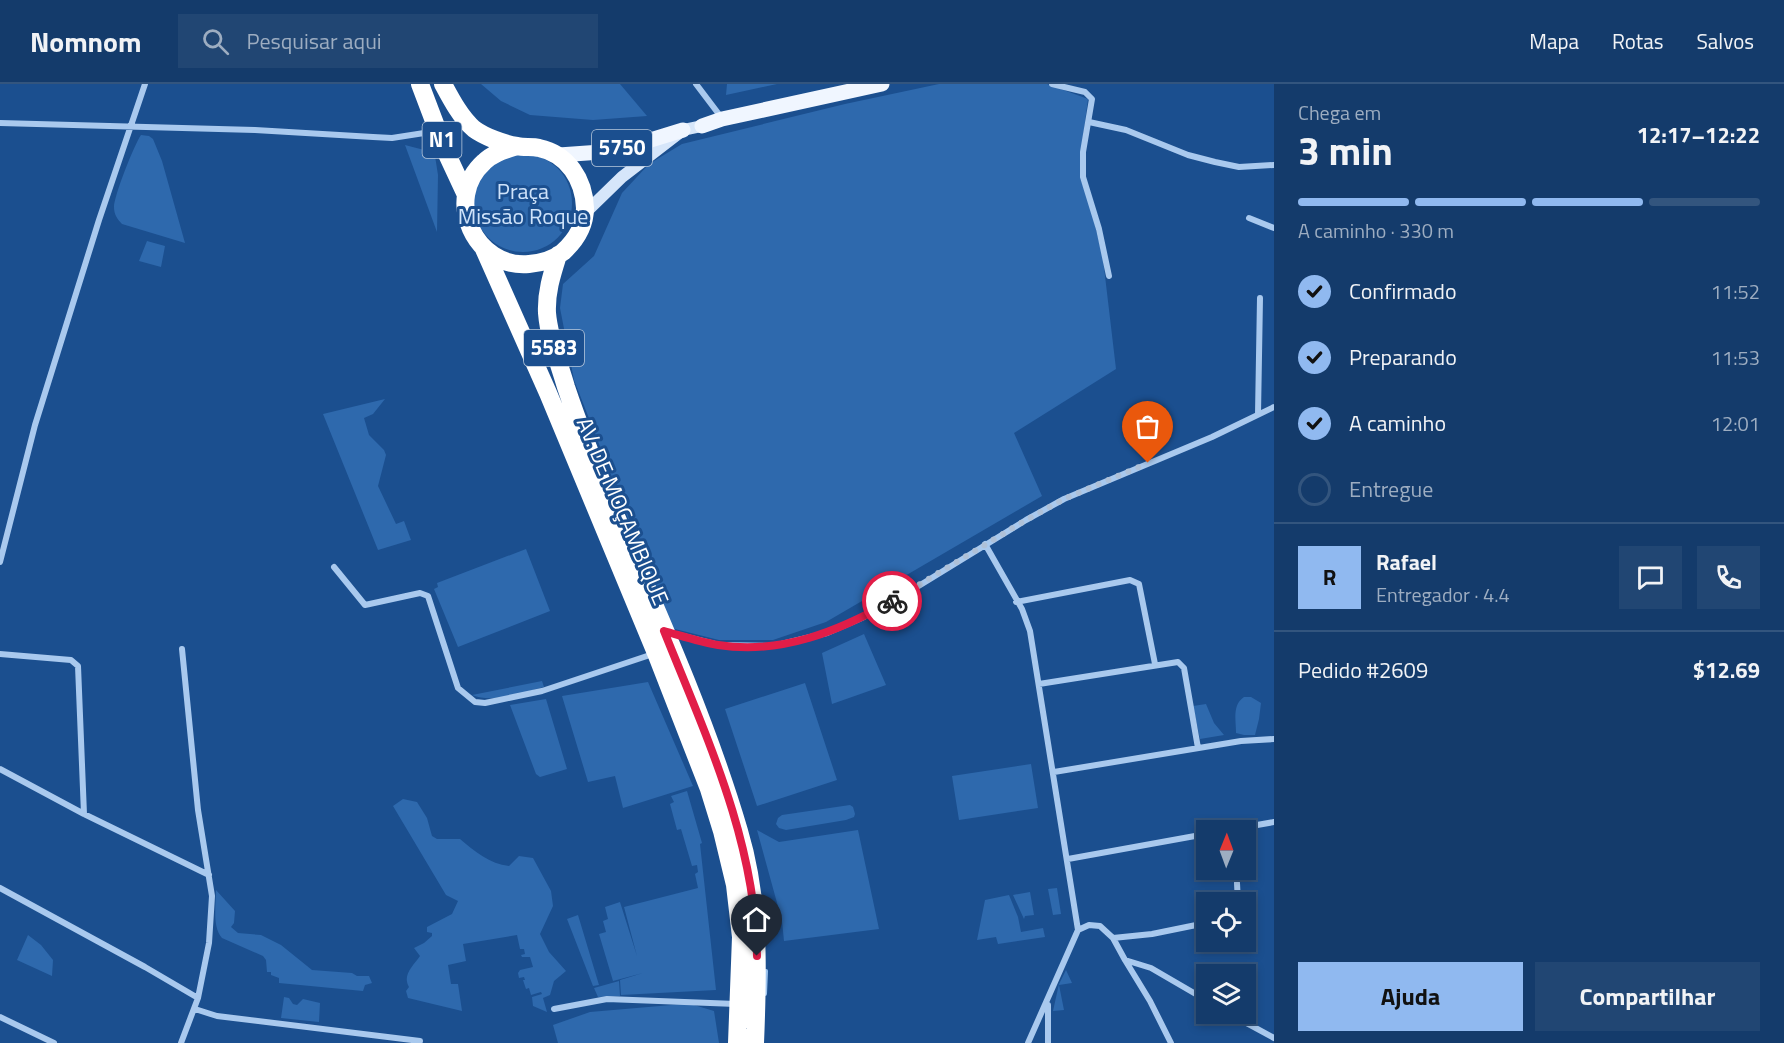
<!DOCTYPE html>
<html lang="pt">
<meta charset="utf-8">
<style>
body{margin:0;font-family:"Titillium Web",sans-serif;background:#214673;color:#f1f3f6;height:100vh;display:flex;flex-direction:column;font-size:22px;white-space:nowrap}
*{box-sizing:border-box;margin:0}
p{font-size:20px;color:#9dadc1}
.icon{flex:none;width:33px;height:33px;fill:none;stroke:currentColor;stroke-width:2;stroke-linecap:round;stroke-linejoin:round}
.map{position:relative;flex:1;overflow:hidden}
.sheet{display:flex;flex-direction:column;background:#143b6b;width:510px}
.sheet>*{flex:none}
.needle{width:39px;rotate:1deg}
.fabs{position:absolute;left:1196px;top:736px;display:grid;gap:12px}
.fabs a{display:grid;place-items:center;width:60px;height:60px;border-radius:0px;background:#143b6b;box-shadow:0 3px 9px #0003,0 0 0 2px #33557e;font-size:30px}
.pin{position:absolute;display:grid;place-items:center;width:51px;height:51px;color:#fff;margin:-62px -26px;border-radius:50% 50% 50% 0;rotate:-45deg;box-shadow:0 0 6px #0007}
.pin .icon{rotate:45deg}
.courier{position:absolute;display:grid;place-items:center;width:60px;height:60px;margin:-30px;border:4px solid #e11d48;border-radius:50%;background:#fff;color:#222;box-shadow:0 2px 8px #0007}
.summary em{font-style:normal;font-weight:700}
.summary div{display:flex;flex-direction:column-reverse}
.summary{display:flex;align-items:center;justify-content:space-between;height:102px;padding:0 24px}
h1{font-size:39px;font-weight:700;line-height:45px}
.bar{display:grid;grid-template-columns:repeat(4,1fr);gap:9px 6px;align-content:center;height:72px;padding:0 24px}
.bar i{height:8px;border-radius:4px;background:#33557e}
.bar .active{background:#90b9f0}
.bar p{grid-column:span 4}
.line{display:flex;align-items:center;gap:15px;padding:0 24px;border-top:2px solid #33557e}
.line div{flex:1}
.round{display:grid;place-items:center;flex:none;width:63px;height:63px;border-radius:0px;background:#214673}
ol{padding:0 24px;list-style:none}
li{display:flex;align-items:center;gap:18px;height:66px}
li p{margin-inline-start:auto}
li .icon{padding:6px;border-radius:50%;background:#90b9f0;color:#111;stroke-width:4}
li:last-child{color:#9dadc1}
li i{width:33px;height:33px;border:3px solid #33557e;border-radius:50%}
.cta{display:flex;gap:12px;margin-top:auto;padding:12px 24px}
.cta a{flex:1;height:69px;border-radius:0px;background:#90b9f0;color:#111;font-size:24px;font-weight:700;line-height:69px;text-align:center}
.cta a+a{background:#214673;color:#f1f3f6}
header{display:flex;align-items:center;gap:36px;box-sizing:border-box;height:84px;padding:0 30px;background:#143b6b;border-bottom:2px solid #33557e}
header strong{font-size:28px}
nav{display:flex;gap:33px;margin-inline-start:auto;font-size:21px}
.search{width:420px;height:54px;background:#214673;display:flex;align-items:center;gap:15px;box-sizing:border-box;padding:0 21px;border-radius:0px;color:#9dadc1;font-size:22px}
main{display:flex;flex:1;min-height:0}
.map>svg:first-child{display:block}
.green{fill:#2e69ad}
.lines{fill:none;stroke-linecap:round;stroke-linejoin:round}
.stream{stroke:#9cc4f0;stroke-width:4}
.street{stroke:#a9c9ee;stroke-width:6}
.secondary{stroke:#d6e6fa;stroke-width:12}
.primary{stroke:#f0f6ff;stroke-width:15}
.highway{stroke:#fff;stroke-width:18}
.done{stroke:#afc1d8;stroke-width:6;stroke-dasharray:0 10.8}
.route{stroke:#e11d48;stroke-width:8}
.labels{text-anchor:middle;stroke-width:6;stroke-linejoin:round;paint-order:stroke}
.shield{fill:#1b4f8f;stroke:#bbcadd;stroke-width:1.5}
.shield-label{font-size:21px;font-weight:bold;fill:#fff}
.park-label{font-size:22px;fill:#cfe3fa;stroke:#1b4f8f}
.street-label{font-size:22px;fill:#fff;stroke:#1b4f8f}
</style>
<header>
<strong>Nomnom</strong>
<div class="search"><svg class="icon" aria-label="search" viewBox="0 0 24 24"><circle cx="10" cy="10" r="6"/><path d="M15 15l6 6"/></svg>Pesquisar aqui</div>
<nav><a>Mapa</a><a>Rotas</a><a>Salvos</a></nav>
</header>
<main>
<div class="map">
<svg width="1274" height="959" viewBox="0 0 1274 959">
<rect width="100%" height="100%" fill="#1b4f8f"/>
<path class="green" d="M481,0H620L647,32L593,36L530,31L501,17Z
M727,0H777L726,11Z
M939,0H1047L1088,15L1081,68L1080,94L1090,120L1103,175L1116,285L1014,349L1042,412L826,538L773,556H719L671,544L574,296L560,224L563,200L594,172L622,109L649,80L682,60L845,20Z
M141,51L149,52L153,55L162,77L185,159L122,140C117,135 114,130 114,123C114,112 134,61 141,51Z
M405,61L428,67L435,72L438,91L437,148Z
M474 119a49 49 0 1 1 98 0a49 49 0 1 1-98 0Z
M147,157L165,162L161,183L139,177Z
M385,315L373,330L364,334L369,351L384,366L386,371L378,402L396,440L404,437L411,456L378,466L323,330Z
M526,465L550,527L458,563L434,505L438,503L437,499Z
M864,550L886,601L832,620L822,569Z
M542,597L544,603C522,608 494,620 472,611Z
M648,598L693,702L623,724L615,692L588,698L562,612Z
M805,599L837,696L757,722L725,625Z
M1244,613H1251L1261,619L1259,635L1255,651H1244L1236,649C1236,636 1232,621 1244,613Z
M546,615L567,685L540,693L536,690L510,621Z
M1206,620L1214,639L1224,651L1200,655L1193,622Z
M1031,680L1038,724L959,736L952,692Z
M687,707L702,759L700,760L716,906L621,911L620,896L643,889L613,897L599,850L606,848L603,837L608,835L605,823L620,818L637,872L624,823L698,804L695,790L698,788L697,781L692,782L681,745L677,746L670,720L674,718L671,712Z
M403,715L417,718L427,734L432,752L437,755H460C474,767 490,780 509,782L519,772L533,774L551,807L553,822L540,850L549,868L566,887L554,897L550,911L543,914L547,928L533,922L532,913L542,910L541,908L531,911L529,904L526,905L523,896H525L524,893L519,894L518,889L520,886L533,883L530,873H522L521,871L525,870L524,865H520L517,851L463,860L466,877L448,881L451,900H458L462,927L408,914L406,907L409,903C402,891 413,882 420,872L414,864L424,859L432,852V849L427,848V843L452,830L458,817L446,811L393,722Z
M850,721L853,723L855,730L854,733L846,736L786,746L779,744L776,740L778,734L782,731Z
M757,746L779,758L858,746L879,845L784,857L782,837Z
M1057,804L1061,830L1053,831L1048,805Z
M216,806L235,827L234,839L231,843L238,849L261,851L281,861L312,886L352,889L357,892H369L372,899L365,901L363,907L279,899V894L271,891V888H267L266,876L263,872L222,854C212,843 216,821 216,806Z
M1030,808L1034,831L1025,832L1024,835L1013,811Z
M1009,811L1018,833L1021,848L1043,844L1045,853L998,860L996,853L977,856L985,816Z
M578,831L599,901L593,902L567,835Z
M28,851L41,861L53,876L52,892L17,876Z
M1066,886L1072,899L1059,901L1064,926L1053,927L1059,900Z
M619,897L620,912L598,913L594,904Z
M284,913L289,914L293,920L297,921L303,915L320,919L319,938L281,934Z
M683,920L694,921L714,927L719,959H558L553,941L590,928Z"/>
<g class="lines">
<path class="stream" d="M765,910L766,887"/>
<path class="street" d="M696,0L721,33
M1052,0L1085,8L1092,15L1083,68V93L1099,145L1109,192
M1089,38L1126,46L1188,71L1215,78L1239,83L1274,81
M0,39L255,46L373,53L392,54L437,47
M1249,134L1274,144
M1258,330L1260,214
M985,460L1022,525L1030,547L1078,846
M0,478L35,341L99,136L145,0
M334,483L365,521L420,509L428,512L458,604L475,618L485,619L542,607L653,570
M1016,518L1130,496L1139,500L1155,580
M671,549L719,561L773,562L827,549L864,533L917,503L1026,436L1064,415L1212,353L1274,323
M0,570L71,576L78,582L84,730
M1039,600L1178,578L1184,584L1198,664
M0,685L84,730L209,791
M1054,688L1241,657L1274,655
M1223,747L1274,738
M1068,775L1206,750
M1237,799L1238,819
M0,804L145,883L198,914
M1113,854L1152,850L1206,839
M1125,876L1150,917L1171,959
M1048,921V959
M195,925L217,932L420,957
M554,925L607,915L736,920
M1230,930L1274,954
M0,933L54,959
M181,959L198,914L209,859L212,812L198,726L182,565
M1028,959L1078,846L1089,841L1100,842L1113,854L1125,876L1151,884L1206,916"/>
<path class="secondary" d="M585,129L622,93L683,46L702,42"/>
<path class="primary" d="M702,42L722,35L882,0
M559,71L615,67L683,46"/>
<path class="highway" d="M420,0L445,66L466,111
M443,0C451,15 461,34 474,45C485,53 504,60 517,62C524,64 532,62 539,64C568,70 584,96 585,124C585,142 575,157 563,168C553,176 541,179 529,180C475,185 443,115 484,78C493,69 505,66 517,62
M484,165L548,309L656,569L709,705L722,747L735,801L741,853L737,959
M558,171C552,190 546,208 547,229C549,254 559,279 566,303C583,354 603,402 624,451C666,547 710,648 739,747C760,817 758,887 755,959"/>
</g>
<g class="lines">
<path class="done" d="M892,517L1026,436L1064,415L1148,379"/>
<path class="route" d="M757,872C756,758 706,652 664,547C682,552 700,558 718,561C781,571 839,547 892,517"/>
</g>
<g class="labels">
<g class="shield">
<rect x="422.5" y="38" width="39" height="36" rx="4.5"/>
<rect x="592" y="46" width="60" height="36" rx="4.5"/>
<rect x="524" y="246" width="60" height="36" rx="4.5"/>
</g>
<g class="shield-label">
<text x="442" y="63">N1</text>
<text x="622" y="71">5750</text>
<text x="554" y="271">5583</text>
</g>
<g class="park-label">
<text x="523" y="115">Praça<tspan x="523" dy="25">Missão Roque</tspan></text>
</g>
<g class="street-label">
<text transform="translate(623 427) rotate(67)" y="8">AV. DE MOÇAMBIQUE</text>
</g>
</g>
</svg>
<div class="fabs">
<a><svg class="needle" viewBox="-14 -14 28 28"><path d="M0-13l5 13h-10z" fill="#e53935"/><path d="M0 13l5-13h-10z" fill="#9dadc1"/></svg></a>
<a><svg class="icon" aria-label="locate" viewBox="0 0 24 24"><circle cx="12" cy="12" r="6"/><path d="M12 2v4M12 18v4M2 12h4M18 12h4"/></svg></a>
<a><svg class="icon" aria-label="layers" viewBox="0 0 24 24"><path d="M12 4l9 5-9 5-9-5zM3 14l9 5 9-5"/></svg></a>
</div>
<div class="pin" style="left:1148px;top:379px;background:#ea580c"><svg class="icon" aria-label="bag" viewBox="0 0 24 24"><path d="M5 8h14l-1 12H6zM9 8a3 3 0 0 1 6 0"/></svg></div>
<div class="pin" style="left:757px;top:872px;background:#1f2937"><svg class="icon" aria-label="home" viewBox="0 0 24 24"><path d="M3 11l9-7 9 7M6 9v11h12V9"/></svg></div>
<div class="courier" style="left:892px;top:517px"><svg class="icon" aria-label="bike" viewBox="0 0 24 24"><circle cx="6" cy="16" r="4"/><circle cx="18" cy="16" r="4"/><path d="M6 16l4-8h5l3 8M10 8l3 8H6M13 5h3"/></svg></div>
</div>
<section class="sheet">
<div class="summary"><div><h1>3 min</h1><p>Chega em</p></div><em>12:17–12:22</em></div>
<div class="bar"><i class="active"></i><i class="active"></i><i class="active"></i><i></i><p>A caminho · 330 m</p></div>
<ol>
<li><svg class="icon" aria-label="check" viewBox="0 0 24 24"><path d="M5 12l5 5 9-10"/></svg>Confirmado<p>11:52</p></li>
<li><svg class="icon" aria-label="check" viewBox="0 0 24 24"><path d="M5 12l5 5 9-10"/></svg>Preparando<p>11:53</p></li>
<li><svg class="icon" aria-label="check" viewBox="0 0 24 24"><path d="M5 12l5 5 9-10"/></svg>A caminho<p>12:01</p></li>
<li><i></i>Entregue</li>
</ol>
<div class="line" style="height:108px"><b class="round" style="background:#90b9f0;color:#111">R</b><div><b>Rafael</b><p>Entregador · 4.4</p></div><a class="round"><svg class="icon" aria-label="chat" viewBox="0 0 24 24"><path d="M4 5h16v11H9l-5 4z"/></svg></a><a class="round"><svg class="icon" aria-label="phone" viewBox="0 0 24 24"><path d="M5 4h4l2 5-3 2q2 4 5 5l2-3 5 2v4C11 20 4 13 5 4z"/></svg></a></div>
<div class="line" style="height:78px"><div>Pedido #2609</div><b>$12.69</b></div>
<div class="cta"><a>Ajuda</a><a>Compartilhar</a></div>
</section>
</main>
